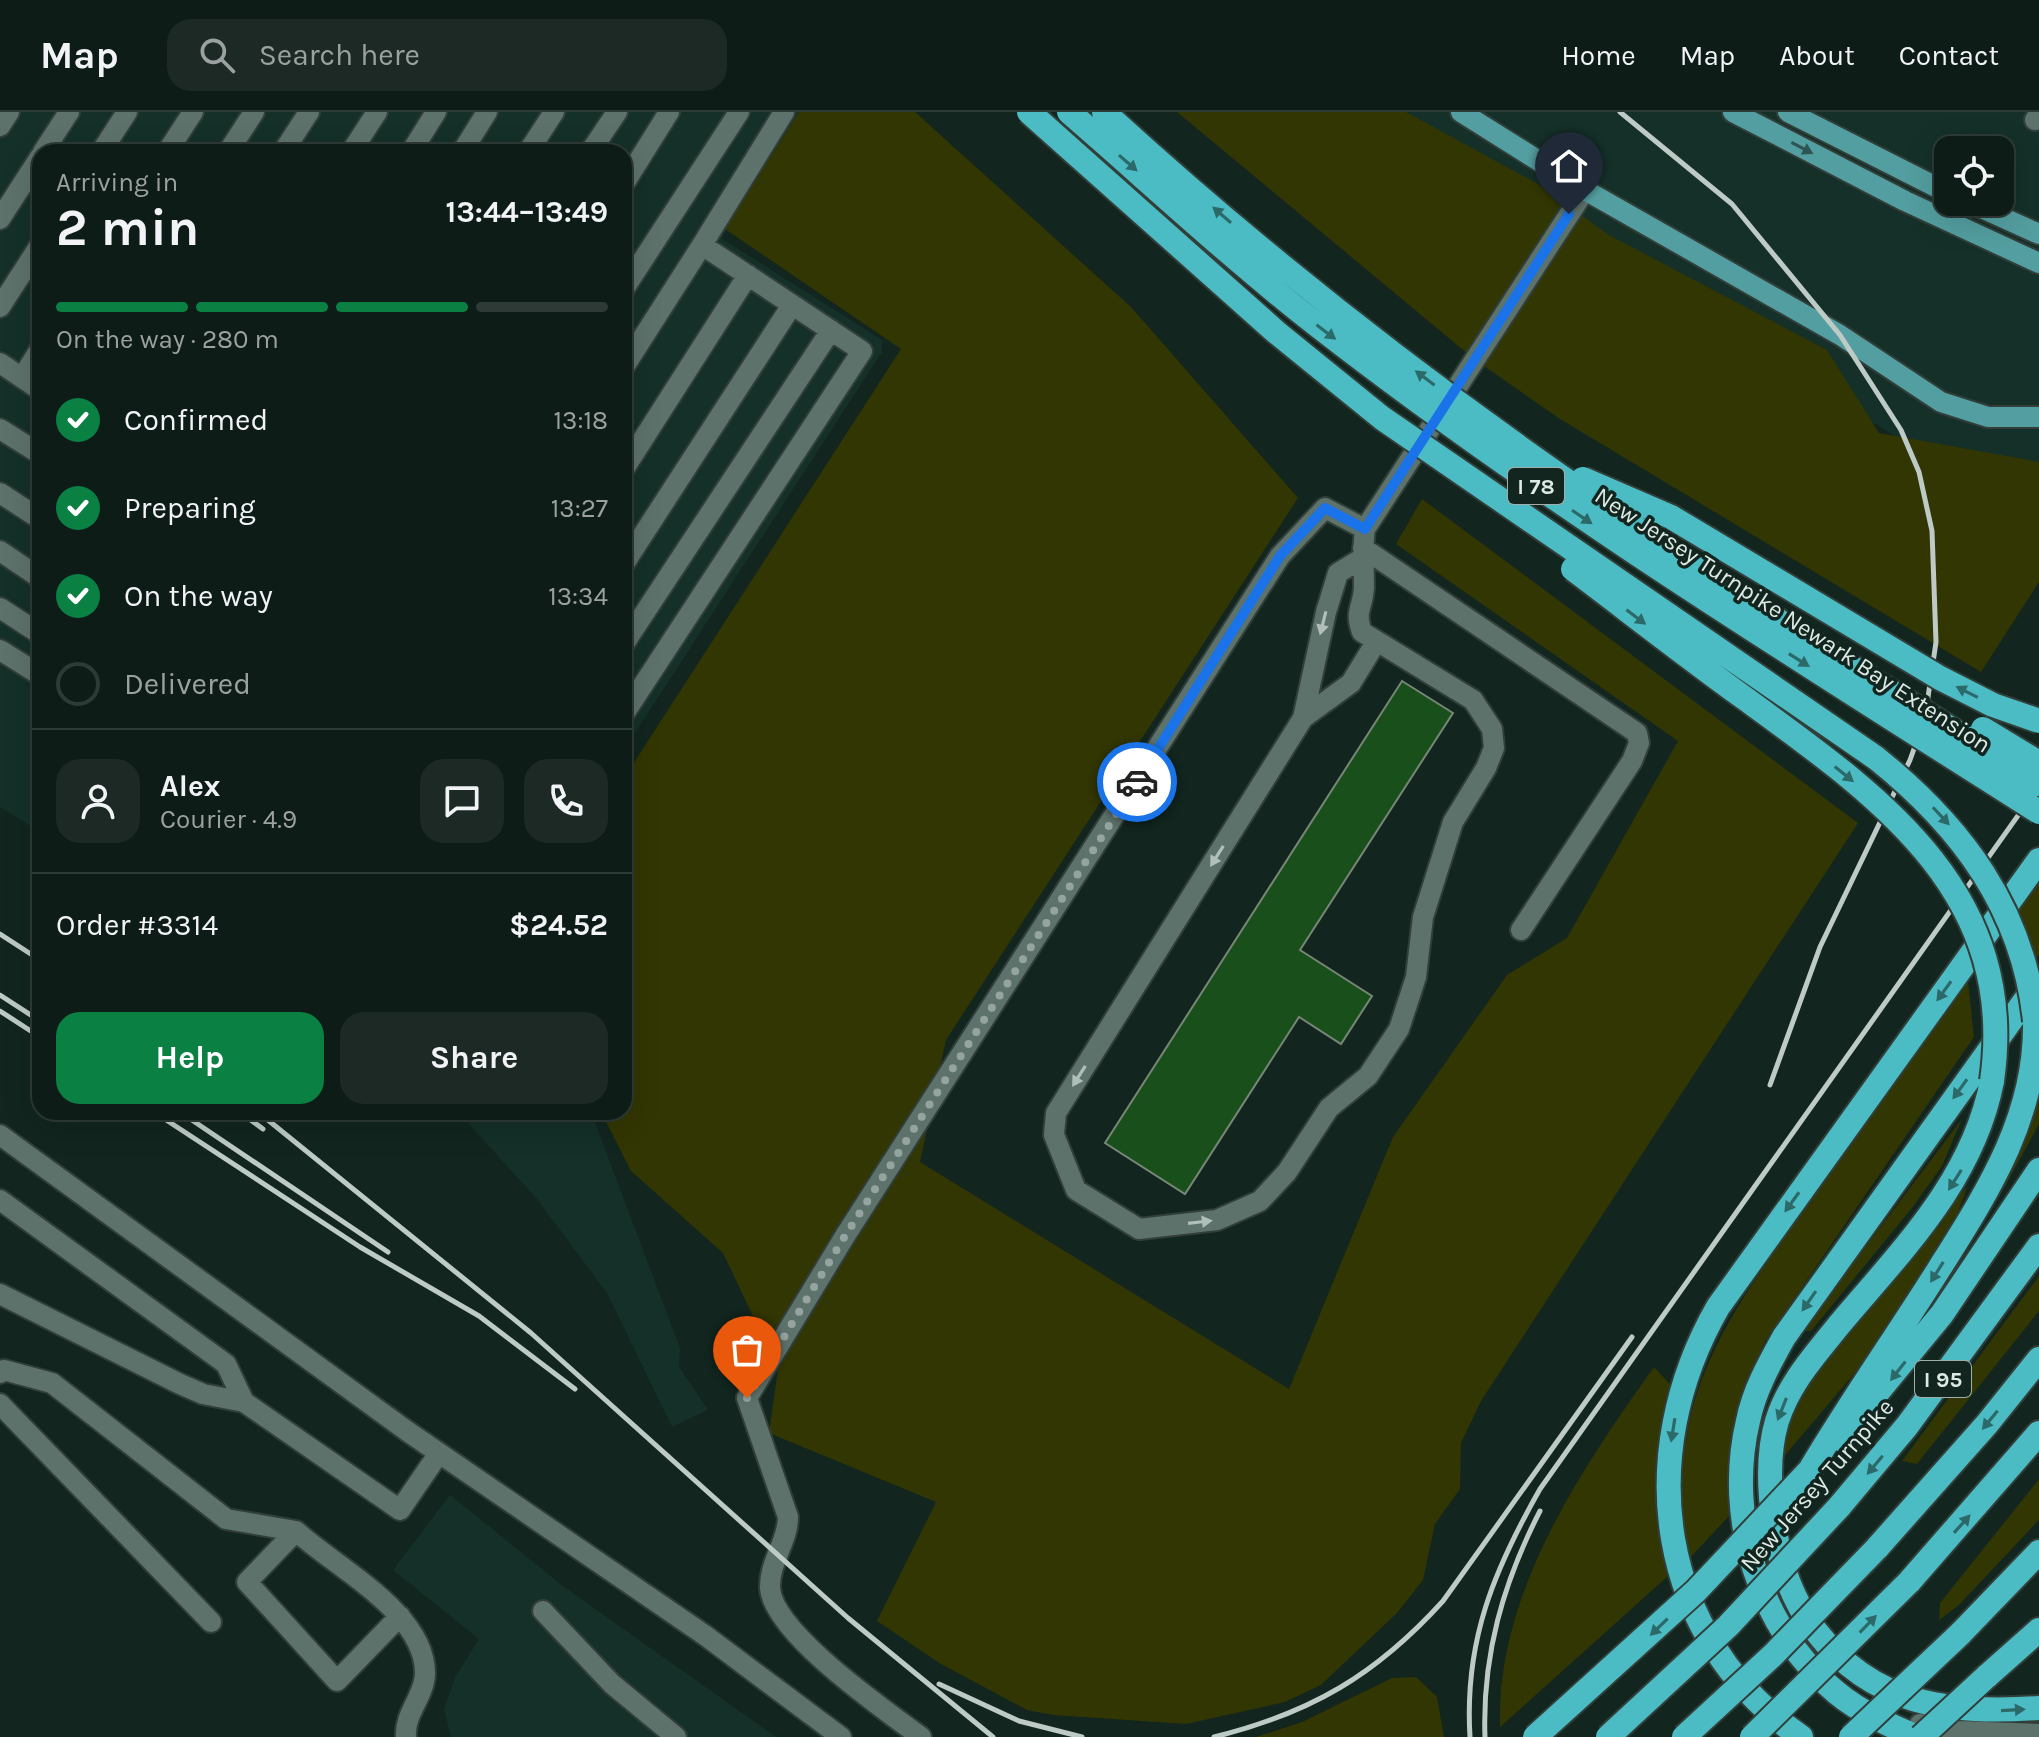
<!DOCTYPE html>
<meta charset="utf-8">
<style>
body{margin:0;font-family:Karla,sans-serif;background:#1c2924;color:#f1f3f6;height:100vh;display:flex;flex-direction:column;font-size:30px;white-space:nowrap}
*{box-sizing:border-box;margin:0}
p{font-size:26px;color:#9ba1a1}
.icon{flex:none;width:44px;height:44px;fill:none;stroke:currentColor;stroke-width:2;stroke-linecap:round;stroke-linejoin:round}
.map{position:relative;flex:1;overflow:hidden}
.drawer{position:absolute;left:32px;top:32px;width:600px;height:976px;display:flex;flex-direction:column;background:#0e1c17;border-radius:24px;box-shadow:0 8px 32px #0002,0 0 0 2px #2e3a36}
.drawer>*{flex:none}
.buttons{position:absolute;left:1934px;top:24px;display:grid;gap:16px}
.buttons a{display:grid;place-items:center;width:80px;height:80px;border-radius:16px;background:#0e1c17;box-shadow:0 8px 32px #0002,0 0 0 2px #2e3a36;font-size:40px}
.pin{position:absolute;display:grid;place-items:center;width:68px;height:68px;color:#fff;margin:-82px -34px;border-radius:50% 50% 50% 0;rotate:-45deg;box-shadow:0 0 8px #0007}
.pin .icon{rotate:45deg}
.courier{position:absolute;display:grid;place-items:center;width:80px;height:80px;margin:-40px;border:6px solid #1a73e8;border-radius:50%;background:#fff;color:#222;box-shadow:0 2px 10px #0007}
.summary em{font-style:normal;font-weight:700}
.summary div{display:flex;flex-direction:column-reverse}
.summary{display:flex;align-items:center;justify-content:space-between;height:136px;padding:0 24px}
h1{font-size:52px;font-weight:700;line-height:60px}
.bar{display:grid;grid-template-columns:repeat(4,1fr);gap:12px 8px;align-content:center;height:96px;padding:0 24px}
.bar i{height:10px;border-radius:6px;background:#2e3a36}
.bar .selected{background:#0b8043}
.bar p{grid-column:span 4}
.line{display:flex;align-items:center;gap:20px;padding:0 24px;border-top:2px solid #2e3a36}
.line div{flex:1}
.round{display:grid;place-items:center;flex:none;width:84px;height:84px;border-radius:24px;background:#1c2924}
ol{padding:0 24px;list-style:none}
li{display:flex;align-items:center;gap:24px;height:88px}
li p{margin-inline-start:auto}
li .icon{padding:8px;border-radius:50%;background:#0b8043;color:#fff;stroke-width:4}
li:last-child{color:#9ba1a1}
li i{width:44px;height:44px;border:4px solid #2e3a36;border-radius:50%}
.button{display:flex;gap:16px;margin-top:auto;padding:16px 24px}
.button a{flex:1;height:92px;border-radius:24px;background:#0b8043;color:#fff;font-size:32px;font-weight:700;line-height:92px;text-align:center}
.button a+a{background:#1c2924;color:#f1f3f6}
header{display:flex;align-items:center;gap:48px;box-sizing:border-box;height:112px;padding:0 40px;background:#0e1c17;border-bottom:2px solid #2e3a36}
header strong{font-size:38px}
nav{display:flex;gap:44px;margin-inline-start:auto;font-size:28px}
.search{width:560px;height:72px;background:#1c2924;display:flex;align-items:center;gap:20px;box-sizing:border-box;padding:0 28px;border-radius:24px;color:#9ba1a1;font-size:30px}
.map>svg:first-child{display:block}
.built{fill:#143028;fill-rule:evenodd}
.green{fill:#323602}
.building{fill:#194f1b;stroke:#788677;stroke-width:2}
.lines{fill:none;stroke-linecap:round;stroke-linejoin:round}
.minor-casing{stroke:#313e39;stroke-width:24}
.major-casing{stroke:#313e39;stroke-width:24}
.highway-casing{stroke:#313e39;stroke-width:28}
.minor{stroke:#5d726b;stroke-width:20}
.major{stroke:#539ea0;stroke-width:20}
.highway{stroke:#4cbcc4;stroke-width:24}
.rail{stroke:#bdcac6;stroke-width:5}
.highway-bridge-casing{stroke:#313e39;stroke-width:28;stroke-linecap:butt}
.highway-bridge{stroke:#4cbcc4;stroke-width:24}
.oneway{fill:#2c5553}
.oneway2{fill:#2c6969}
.oneway3{fill:#b0bfba}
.done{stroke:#96a4a0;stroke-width:8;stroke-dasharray:0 14.4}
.route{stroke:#1a73e8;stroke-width:10}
.labels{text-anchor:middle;stroke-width:7;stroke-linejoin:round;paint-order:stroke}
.shield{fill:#12251f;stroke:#a0aeaa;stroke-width:2}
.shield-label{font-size:22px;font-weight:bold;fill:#dde9e5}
.street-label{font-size:24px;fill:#dde9e5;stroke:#12251f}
</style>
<header>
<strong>Map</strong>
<div class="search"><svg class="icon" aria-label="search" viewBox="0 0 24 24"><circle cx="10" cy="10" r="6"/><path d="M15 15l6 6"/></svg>Search here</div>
<nav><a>Home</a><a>Map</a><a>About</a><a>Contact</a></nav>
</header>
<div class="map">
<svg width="2039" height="1625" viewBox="0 0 2039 1625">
<rect width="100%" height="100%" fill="#12251f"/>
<path class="built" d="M0,0H804L721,126L882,228V240L624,638V40H40V720L0,695Z
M1370,0H2039V413ZM1948,38H2000V90H1948Z
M458,1000H591L680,1236L679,1255L708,1298L672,1315L607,1181L537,1087Z
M450,1383L563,1474L776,1625H451L444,1597L455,1565L479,1527L393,1458Z"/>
<path class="green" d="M799,0H915L1131,195L1298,386L946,928L920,1050L1289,1277L1393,1025L1507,863L1567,826L1678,629L1396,432L1422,387L1858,711L1481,1289L1461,1331L1460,1377L1435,1412L1423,1468L1397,1501L1321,1573L1285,1590L1186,1612L1053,1603L1027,1598L941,1552L877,1509L936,1390L769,1321L778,1257L723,1141L631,1059L601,1000H624V666L901,237L725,117Z
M1177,0H1406L1538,72L1609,123L1827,238L1879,321L2039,350V470L1981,560L1560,307L1474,247Z
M2039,766V843L2035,848L2018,795Z
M1968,869L1974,925L1765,1229C1738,1290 1725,1335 1729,1404L1689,1447C1659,1282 1734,1197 1823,1072C1872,1004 1920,936 1968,869Z
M2039,965V1012L1998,1087Z
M1962,1007L1942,1054L1912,1096L1811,1219H1802Z
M1968,1074L1957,1102L1870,1243L1781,1348L1796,1289L1931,1115Z
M2039,1164V1199L1917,1352L1902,1349Z
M1654,1255L1671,1273L1656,1359L1667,1465L1500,1615C1496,1482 1580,1359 1654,1255Z
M2039,1367V1408L1959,1493L1939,1508L1940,1491Z
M1416,1565L1437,1585L1444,1625H1256L1302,1610L1392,1566Z"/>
<path class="building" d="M1402,569L1453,601L1300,838L1372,884L1341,932L1299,905L1185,1082L1105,1031Z"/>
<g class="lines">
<g class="minor-casing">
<path id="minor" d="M2035,8L2039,2
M0,14L9,0
M43,40L69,0
M101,40L127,0
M167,40L193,0
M228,40L254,0
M283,40L309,0
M351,40L377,0
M411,40L436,0
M462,40L487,0
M528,40L554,0
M590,40L617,0
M624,72L669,0
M0,107L40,45
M702,133L784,0
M624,177L739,0
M0,195L40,133
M0,251L40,278
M624,255L702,133L862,239L624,602
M22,266L40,237
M0,317L40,342
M624,357L748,163
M0,381L40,407
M1363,436L1637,621L1639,631L1632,649L1521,818
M0,439L40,466
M1361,447L1338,461L1326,500L1303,606L1056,1001L1054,1023L1076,1078L1139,1117L1217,1108L1260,1089L1287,1060L1329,996L1368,964L1399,917L1416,865L1423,805L1453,710L1486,656L1494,636L1492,617L1473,588L1362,520C1354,498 1363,496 1364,476C1364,455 1362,438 1365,417L1585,78
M624,452L792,193
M0,496L40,522
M624,532L831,218
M0,538L40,563
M1303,606L1351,571L1376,530
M0,1023L407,1319L706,1524L841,1625
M0,1088L226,1252L244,1290
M0,1182L180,1272L203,1282L244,1290L400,1398L439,1341
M0,1261L4,1258L52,1271L226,1407L296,1419
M0,1292L211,1510
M543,1499L612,1572L676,1625
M400,1504L337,1569L247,1470L296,1419C338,1457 425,1501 425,1561C425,1584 404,1601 406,1625
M1920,1612L1958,1619L2039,1622
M921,1625C885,1598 773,1521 770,1476C769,1450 788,1430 788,1405L747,1286L845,1124L1280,444L1325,396L1365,417"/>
</g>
<g class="major-casing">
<path id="major" d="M1461,0L1585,78L1840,223L1941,290L1988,305H2039
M1733,0L1905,89L2039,151
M1788,0L1948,81
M1968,90L2039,122"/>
</g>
<g class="highway-casing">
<path id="highway" d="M1992,969C1973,1068 1902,1138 1839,1213C1815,1243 1789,1271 1777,1309C1767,1342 1769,1378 1774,1412C1779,1449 1792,1488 1815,1518C1874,1594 1949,1602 2039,1596
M1839,1327L1942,1202L2039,1058
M1810,1358C1851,1289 1897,1224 1939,1157C1988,1079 2037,1004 2035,909
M1839,1395L1907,1314L2039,1134
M1877,1436L1987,1312L2039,1247
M1909,1470L2039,1321
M1960,1522L2039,1440
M1986,1565L2039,1518
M1801,1625C1656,1525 1633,1343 1718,1195L2039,748
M1917,1625C1889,1613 1860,1600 1837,1581C1759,1517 1725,1406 1748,1309C1754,1279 1769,1252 1784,1225L2039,869"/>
</g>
<use href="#minor" class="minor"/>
<use href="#major" class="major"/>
<use href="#highway" class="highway"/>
<path class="rail" d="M1620,0L1732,92L1840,223L1901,318L1919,360L1932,419L1936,530L1925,606L1910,648L1820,835L1770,973
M0,822L40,848
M0,883L40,909
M0,899L40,925
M154,1000L360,1135L479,1204L575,1277
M180,1000L388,1140
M240,1000L263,1017
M258,1000L531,1221L848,1506L993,1625
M939,1572L1019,1609L1082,1625
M1214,1625C1311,1601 1376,1563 1443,1489L1632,1225
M1470,1625C1464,1529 1494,1458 1540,1377L2039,674
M1485,1625C1482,1544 1503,1471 1540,1399"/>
<g class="highway-bridge-casing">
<path id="highway-bridge" d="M1029,0L1276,220L1382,306L1876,646C1962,715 2023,797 2035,909
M1069,0C1151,71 1231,146 1317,213C1547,392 1794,544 2039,700
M1104,0C1249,133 1405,256 1567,369C1720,475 1881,573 2039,672
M1583,367L1671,405L1940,566L1993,593L2039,609
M1573,457C1630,500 1686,544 1743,585C1879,684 2019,780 1992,969
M1983,617L2039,651
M1535,1625L1696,1479L1810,1358
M1608,1625L1728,1514L1839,1395
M1684,1625L1774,1542L1877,1436
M1752,1625L1909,1470
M1851,1625L1960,1522
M1921,1625L1986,1565"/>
</g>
<use href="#highway-bridge" class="highway-bridge"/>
</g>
<defs><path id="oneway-solid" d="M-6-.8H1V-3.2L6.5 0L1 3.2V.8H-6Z" transform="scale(2)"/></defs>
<use class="oneway" href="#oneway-solid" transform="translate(1802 36) rotate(28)"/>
<g class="oneway2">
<use href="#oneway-solid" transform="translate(1128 51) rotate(41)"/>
<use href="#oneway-solid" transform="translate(1222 103) rotate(-139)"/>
<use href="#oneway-solid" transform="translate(1326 220) rotate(37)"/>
<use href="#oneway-solid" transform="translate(1425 266) rotate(-143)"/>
<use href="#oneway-solid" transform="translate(1582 405) rotate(34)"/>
<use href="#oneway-solid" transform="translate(1636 505) rotate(37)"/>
<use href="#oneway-solid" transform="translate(1799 548) rotate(32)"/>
<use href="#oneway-solid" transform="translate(1967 580) rotate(-153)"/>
<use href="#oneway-solid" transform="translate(1844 662) rotate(39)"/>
<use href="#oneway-solid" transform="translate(1941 704) rotate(47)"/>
<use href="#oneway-solid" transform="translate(1944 879) rotate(126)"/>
<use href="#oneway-solid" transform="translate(1960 977) rotate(126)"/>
<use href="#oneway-solid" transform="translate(1955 1068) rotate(122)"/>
<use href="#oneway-solid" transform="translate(1792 1090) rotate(126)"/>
<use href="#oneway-solid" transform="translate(1937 1160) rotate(122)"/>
<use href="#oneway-solid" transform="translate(1809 1189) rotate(125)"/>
<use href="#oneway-solid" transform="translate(1898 1259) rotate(128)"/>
<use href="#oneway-solid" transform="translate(1782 1297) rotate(112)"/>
<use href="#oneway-solid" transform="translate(1990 1308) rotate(129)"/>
<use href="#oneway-solid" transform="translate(1673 1318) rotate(99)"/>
<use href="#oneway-solid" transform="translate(1875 1353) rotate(130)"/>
<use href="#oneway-solid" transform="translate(1962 1412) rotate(-48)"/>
<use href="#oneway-solid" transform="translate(1868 1512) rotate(-46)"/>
<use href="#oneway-solid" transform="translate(1659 1515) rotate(136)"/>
<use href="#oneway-solid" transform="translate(2013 1598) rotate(-3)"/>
</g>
<g class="oneway3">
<use href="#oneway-solid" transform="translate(1323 511) rotate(104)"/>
<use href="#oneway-solid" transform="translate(1217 744) rotate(122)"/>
<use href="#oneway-solid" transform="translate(1079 964) rotate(122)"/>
<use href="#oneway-solid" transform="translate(1200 1110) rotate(-7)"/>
</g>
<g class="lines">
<path class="done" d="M747,1286L845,1124L1137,670"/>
<path class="route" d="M1137,670L1280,444L1325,396L1365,417L1569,102"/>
</g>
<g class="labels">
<g class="shield">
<rect x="1508" y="356" width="56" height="36" rx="6"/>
<rect x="1915" y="1249" width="56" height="36" rx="6"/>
</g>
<g class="shield-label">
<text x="1536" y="382">I 78</text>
<text x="1943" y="1275">I 95</text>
</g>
<g class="street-label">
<text transform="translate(1793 508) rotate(33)" y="8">New Jersey Turnpike Newark Bay Extension</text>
<text transform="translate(1817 1373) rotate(-49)" y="8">New Jersey Turnpike</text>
</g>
</g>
</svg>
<div class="buttons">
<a><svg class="icon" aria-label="locate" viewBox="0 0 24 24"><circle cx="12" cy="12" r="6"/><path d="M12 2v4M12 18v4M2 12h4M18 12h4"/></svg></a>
</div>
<div class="pin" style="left:747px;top:1286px;background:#ea580c"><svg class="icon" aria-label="bag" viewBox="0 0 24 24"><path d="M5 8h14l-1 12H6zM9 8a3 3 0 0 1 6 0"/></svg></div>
<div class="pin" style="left:1569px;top:102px;background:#1f2937"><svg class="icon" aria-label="home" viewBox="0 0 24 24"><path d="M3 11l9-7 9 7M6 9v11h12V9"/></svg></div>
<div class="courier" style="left:1137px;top:670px"><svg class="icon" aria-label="car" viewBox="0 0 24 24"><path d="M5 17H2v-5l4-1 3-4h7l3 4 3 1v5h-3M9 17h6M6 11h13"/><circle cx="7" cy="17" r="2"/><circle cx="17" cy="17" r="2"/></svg></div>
<section class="drawer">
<div class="summary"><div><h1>2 min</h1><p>Arriving in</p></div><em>13:44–13:49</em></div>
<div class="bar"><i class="selected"></i><i class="selected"></i><i class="selected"></i><i></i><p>On the way · 280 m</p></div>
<ol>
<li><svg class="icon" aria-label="check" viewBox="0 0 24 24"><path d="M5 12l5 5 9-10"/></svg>Confirmed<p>13:18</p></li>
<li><svg class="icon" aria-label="check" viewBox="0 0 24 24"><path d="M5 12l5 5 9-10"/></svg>Preparing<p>13:27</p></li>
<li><svg class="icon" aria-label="check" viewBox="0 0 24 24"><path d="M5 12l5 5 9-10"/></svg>On the way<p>13:34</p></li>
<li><i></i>Delivered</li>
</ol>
<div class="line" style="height:144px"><a class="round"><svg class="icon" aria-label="person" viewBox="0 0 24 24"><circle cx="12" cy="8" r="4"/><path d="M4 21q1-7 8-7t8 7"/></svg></a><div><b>Alex</b><p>Courier · 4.9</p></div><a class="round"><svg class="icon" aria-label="chat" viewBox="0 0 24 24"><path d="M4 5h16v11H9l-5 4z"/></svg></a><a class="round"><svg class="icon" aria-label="phone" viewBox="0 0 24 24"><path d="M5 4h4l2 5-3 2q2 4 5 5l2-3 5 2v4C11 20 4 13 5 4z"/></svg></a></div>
<div class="line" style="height:104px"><div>Order #3314</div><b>$24.52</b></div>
<div class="button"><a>Help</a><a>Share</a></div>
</section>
</div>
